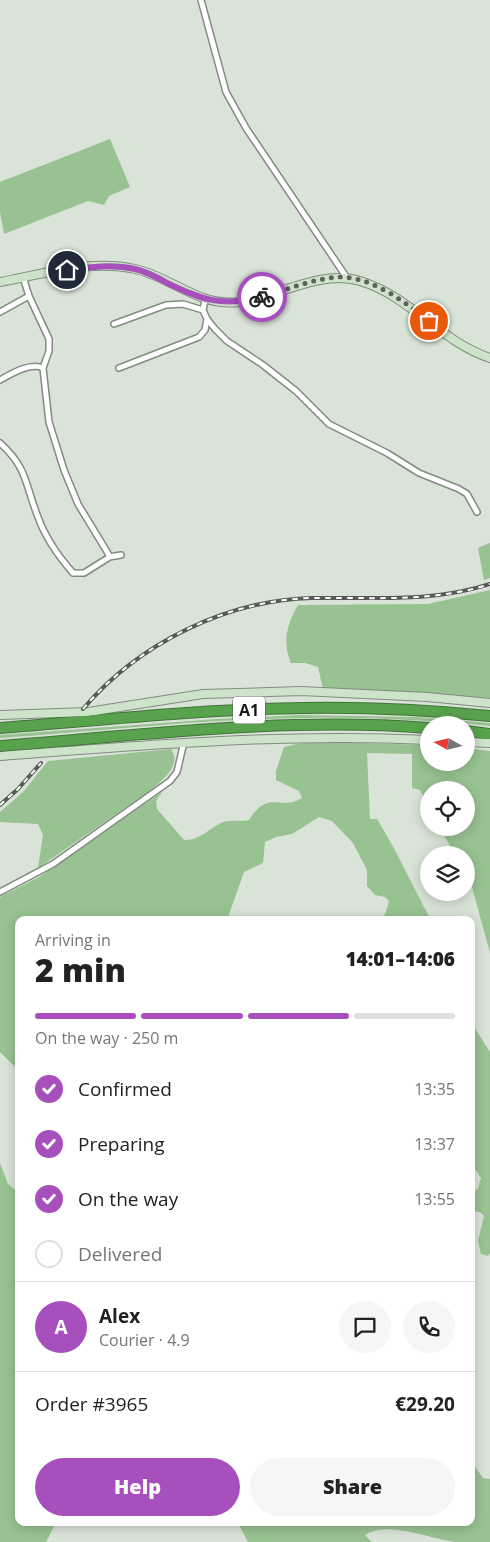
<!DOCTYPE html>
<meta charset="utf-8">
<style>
body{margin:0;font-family:"Open Sans",sans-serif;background:#f6f6f6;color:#222;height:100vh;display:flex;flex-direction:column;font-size:19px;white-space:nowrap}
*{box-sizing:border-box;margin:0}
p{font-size:16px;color:#767676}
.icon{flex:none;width:28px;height:28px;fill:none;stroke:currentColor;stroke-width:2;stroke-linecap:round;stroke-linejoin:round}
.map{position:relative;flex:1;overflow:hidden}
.side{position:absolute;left:15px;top:916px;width:460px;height:610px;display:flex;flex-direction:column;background:#fff;border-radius:10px;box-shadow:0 2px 12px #0003}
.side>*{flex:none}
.needle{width:32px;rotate:278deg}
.controls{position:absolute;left:420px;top:716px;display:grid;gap:10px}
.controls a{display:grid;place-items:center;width:55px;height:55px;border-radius:50%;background:#fff;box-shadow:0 2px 12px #0003;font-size:25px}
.pin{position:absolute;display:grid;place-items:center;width:42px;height:42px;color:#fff;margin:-21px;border:2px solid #fff;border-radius:50%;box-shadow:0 1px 5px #0007}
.courier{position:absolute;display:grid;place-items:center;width:50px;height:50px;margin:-25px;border:4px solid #a750bd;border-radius:50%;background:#fff;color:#222;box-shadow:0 1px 6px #0007}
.head em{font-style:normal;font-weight:800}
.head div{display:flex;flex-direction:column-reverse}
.head{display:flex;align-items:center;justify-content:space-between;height:85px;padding:0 20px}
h1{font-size:32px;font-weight:800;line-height:38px}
.bar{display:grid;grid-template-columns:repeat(4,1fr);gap:8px 5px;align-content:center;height:60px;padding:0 20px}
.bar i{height:6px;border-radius:4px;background:#e0e0e0}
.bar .current{background:#a750bd}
.bar p{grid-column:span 4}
.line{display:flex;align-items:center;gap:12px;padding:0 20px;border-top:1px solid #e0e0e0}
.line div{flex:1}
.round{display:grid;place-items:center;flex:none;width:52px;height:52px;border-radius:26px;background:#f6f6f6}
ol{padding:0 20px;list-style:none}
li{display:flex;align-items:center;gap:15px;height:55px}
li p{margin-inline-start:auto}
li .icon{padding:5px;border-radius:50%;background:#a750bd;color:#fff;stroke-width:4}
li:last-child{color:#767676}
li i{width:28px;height:28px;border:2px solid #e0e0e0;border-radius:50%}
.cta{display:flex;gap:10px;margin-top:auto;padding:10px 20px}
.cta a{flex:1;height:58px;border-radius:30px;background:#a750bd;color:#fff;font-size:20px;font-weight:800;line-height:58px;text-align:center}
.cta a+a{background:#f6f6f6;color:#222}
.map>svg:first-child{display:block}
.green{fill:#98c291}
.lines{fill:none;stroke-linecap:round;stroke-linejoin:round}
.street-casing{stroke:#828c81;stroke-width:8}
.secondary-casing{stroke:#828c81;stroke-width:10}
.highway-casing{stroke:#42733a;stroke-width:12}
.street{stroke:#fff;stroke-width:5}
.secondary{stroke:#cde3ca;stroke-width:8}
.highway{stroke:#58a24d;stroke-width:10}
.rail-casing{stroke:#565c55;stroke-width:4}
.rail{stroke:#fff;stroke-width:2;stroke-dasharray:5.5;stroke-linecap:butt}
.done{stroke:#5c625a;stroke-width:5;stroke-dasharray:0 9}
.route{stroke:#a750bd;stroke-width:6}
.labels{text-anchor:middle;stroke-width:5;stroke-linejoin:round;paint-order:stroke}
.shield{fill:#fff;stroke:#5d605d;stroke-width:1}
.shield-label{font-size:16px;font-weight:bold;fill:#181c17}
</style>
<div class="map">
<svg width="490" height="1542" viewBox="0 0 490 1542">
<rect width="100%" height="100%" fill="#d9e3d7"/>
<path class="green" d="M110,139L130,187L109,196L104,205L88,201L4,234L0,212V182Z
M490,543V578L484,580L478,548Z
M490,590V698L323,689L318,667L305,663H291C282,641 287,624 298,605L428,604Z
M301,715L417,717L490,723V726C428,720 366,717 304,718C202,719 101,731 0,738V735L216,719Z
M318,742L429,745V762H466V748L490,751V953L472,887L466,876V855H455L440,828H466V790H429V807L420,790L412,788V754L367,753L370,819H377C397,851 413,887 431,920H381L386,912L389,901L385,897L375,895L367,886V870L353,843L332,821L319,817L292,834L276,837L265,842L263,863L244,872L227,920H19V1071L0,1052V897L41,876L162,792L156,801L157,809L184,840C198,841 209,829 221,823C230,819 239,822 249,820C269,788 280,812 302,798L299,791L276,780V771L284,747L297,744Z
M171,749C182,766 163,779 151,790L38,868L43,835L38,824L0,822V812L24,791L48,761Z
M471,1022L490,1052V1253L488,1256L481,1254L478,1241L484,1216L480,1212L472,1211L471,1196L478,1188L481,1178L475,1169H471Z
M0,1163L8,1184L19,1193V1522L56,1523L46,1542H0Z
M471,1461L483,1478L490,1479V1542C479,1542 466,1542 455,1542C429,1539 389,1520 365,1535L372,1542H248L240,1527L239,1523L471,1522Z"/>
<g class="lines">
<g class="street-casing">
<path id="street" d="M201,0L226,92L246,128L347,278
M205,300L203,310L207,319L215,329L227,341L263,365L296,391L329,424L387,453L419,473L459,489L467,494L477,512
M0,312L29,296
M114,324L166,305L183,304L203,310
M119,368L199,337L205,330L207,319
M0,380C11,374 30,362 43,368
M0,443C28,468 25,485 38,517C45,537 59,557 73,573H84L108,558L109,555L78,504L64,470L49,422L43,368L49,351V339L29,296L23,277
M109,557L121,555
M0,892L53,864L170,781L177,772L184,742"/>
</g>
<g class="secondary-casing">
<path id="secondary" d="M0,282C43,274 92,259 135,269C172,277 198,307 239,302C278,297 320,269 360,281C410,296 441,342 490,358
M0,715L88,712L203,694L301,691L427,697L490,703
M466,742L490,743
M0,756C143,745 285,733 429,740"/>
</g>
<g class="highway-casing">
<path id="highway" d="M0,728C101,720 203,709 304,708C366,707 428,710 490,716
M466,731L490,734
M0,746C142,735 286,717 429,728"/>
</g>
<use href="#street" class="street"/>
<use href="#secondary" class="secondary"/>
<use href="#highway" class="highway"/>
<g class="rail-casing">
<path id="rail" d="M83,709C138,644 226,600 312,598C371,597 433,603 490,584
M0,805L18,789L41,763"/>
</g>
<use href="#rail" class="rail"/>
</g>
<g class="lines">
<path class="done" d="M262,297C287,290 314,278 340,277C372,277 405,302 429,321"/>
<path class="route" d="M67,270C90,267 112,264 135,269C147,272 157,277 167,283C202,300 222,307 262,297"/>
</g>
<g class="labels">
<rect class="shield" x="233" y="696.5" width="32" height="27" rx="4"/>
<g class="shield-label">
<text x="249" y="716">Α1</text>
</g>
</g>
</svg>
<div class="controls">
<a><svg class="needle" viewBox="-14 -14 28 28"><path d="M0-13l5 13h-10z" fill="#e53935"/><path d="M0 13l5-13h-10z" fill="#767676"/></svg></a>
<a><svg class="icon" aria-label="locate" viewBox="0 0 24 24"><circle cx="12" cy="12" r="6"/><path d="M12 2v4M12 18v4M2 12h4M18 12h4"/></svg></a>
<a><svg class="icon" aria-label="layers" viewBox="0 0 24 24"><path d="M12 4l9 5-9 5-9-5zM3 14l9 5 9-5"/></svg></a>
</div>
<div class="pin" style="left:429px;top:321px;background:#ea580c"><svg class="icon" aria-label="bag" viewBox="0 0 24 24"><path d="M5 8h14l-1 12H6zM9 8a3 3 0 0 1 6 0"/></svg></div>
<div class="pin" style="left:67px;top:270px;background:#1f2937"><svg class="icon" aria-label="home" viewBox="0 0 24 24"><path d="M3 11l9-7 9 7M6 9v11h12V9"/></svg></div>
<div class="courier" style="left:262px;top:297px"><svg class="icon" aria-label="bike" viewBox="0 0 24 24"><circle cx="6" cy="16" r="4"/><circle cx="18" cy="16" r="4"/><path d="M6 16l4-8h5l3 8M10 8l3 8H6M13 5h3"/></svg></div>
<section class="side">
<div class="head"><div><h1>2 min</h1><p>Arriving in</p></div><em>14:01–14:06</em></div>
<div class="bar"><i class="current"></i><i class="current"></i><i class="current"></i><i></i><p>On the way · 250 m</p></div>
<ol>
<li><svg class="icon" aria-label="check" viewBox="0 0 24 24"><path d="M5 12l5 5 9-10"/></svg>Confirmed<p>13:35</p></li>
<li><svg class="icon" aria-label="check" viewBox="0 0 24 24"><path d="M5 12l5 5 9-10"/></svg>Preparing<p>13:37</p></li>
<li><svg class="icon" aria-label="check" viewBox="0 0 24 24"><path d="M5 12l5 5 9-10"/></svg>On the way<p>13:55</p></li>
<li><i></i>Delivered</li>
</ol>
<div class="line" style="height:90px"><b class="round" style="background:#a750bd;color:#fff">A</b><div><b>Alex</b><p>Courier · 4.9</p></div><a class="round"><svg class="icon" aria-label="chat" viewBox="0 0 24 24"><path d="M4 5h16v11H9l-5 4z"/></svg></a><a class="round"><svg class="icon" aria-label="phone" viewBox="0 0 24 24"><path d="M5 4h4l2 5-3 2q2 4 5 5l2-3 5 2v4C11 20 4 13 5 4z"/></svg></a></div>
<div class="line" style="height:65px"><div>Order #3965</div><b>€29.20</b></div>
<div class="cta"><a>Help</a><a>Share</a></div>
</section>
</div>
